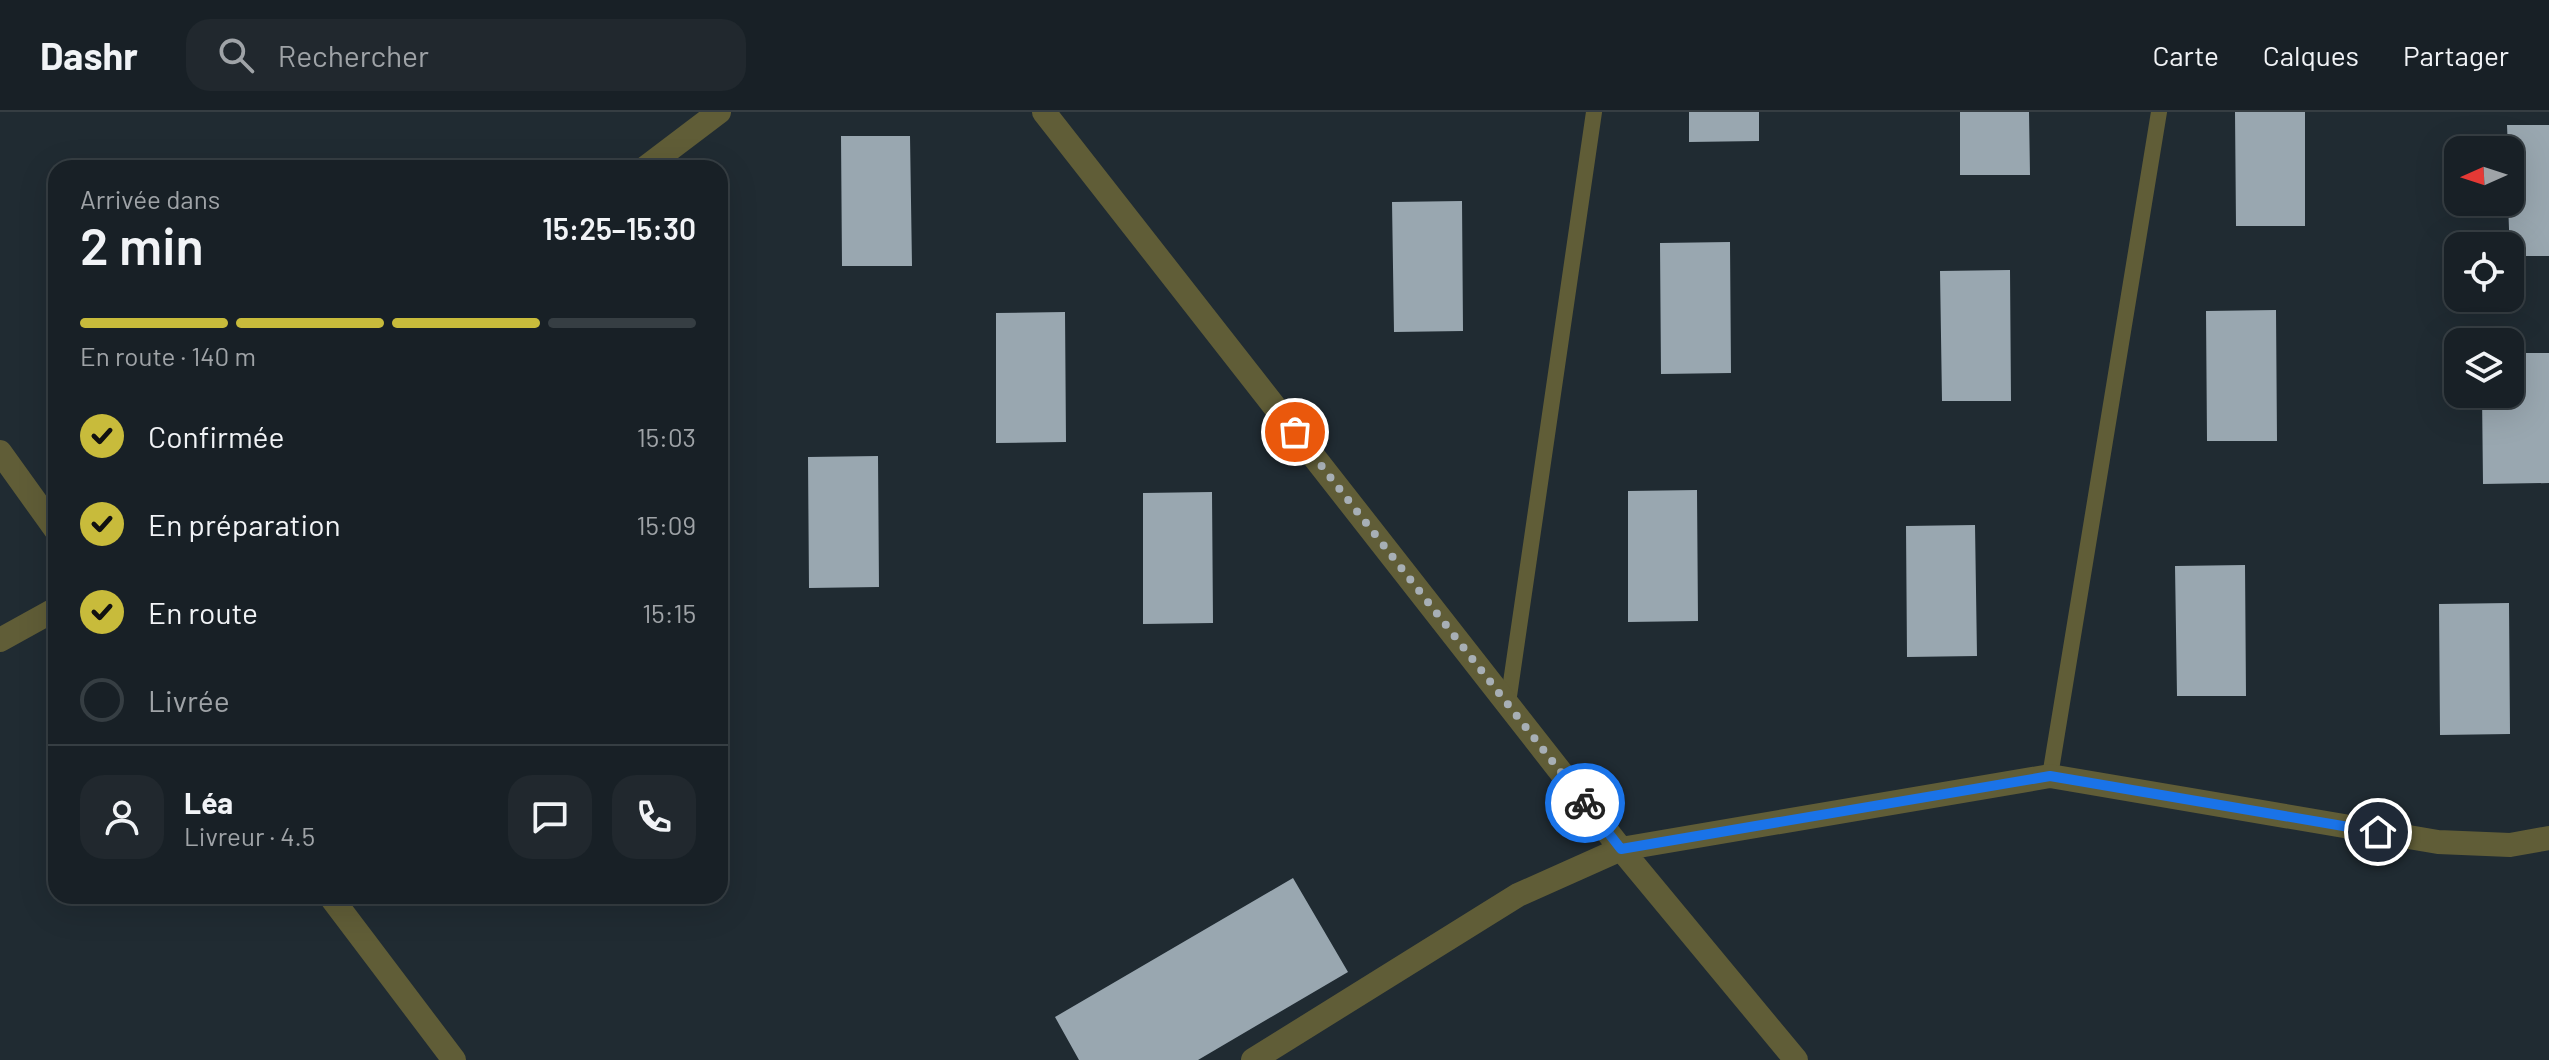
<!DOCTYPE html>
<html lang="fr">
<meta charset="utf-8">
<style>
body{margin:0;font-family:Barlow,sans-serif;background:#21282e;color:#f1f3f6;height:100vh;display:flex;flex-direction:column;font-size:30px;white-space:nowrap}
*{box-sizing:border-box;margin:0}
p{font-size:26px;color:#9fa3a7}
.icon{flex:none;width:44px;height:44px;fill:none;stroke:currentColor;stroke-width:2;stroke-linecap:round;stroke-linejoin:round}
.map{position:relative;flex:1;overflow:hidden}
.side{position:absolute;left:48px;top:48px;width:680px;height:744px;display:flex;flex-direction:column;background:#182026;border-radius:24px;box-shadow:0 8px 32px #0002,0 0 0 2px #363e43}
.side>*{flex:none}
.needle{width:52px;rotate:267deg}
.buttons{position:absolute;left:2444px;top:24px;display:grid;gap:16px}
.buttons a{display:grid;place-items:center;width:80px;height:80px;border-radius:16px;background:#182026;box-shadow:0 8px 32px #0002,0 0 0 2px #363e43;font-size:40px}
.pin{position:absolute;display:grid;place-items:center;width:68px;height:68px;color:#fff;margin:-34px;border:4px solid #fff;border-radius:50%;box-shadow:0 2px 8px #0007}
.courier{position:absolute;display:grid;place-items:center;width:80px;height:80px;margin:-40px;border:6px solid #1a73e8;border-radius:50%;background:#fff;color:#222;box-shadow:0 2px 10px #0007}
.headline em{font-style:normal;font-weight:600}
.headline div{display:flex;flex-direction:column-reverse}
.headline{display:flex;align-items:center;justify-content:space-between;height:136px;padding:0 32px}
h1{font-size:52px;font-weight:600;line-height:60px}
.bar{display:grid;grid-template-columns:repeat(4,1fr);gap:12px 8px;align-content:center;height:96px;padding:0 32px}
.bar i{height:10px;border-radius:6px;background:#363e43}
.bar .current{background:#c8bb3b}
.bar p{grid-column:span 4}
.line{display:flex;align-items:center;gap:20px;padding:0 32px;border-top:2px solid #363e43}
.line div{flex:1}
.round{display:grid;place-items:center;flex:none;width:84px;height:84px;border-radius:24px;background:#21282e}
ol{padding:0 32px;list-style:none}
li{display:flex;align-items:center;gap:24px;height:88px}
li p{margin-inline-start:auto}
li .icon{padding:8px;border-radius:50%;background:#c8bb3b;color:#111;stroke-width:4}
li:last-child{color:#9fa3a7}
li i{width:44px;height:44px;border:4px solid #363e43;border-radius:50%}
header{display:flex;align-items:center;gap:48px;box-sizing:border-box;height:112px;padding:0 40px;background:#182026;border-bottom:2px solid #363e43}
header strong{font-size:38px}
nav{display:flex;gap:44px;margin-inline-start:auto;font-size:28px}
.search{width:560px;height:72px;background:#21282e;display:flex;align-items:center;gap:20px;box-sizing:border-box;padding:0 28px;border-radius:24px;color:#9fa3a7;font-size:30px}
.map>svg:first-child{display:block}
.building{fill:#99a7b0}
.lines{fill:none;stroke-linecap:round;stroke-linejoin:round}
.lane{stroke:#605d37;stroke-width:16}
.street{stroke:#605d37;stroke-width:24}
.done{stroke:#a7afb5;stroke-width:8;stroke-dasharray:0 14.4}
.route{stroke:#1a73e8;stroke-width:10}
</style>
<header>
<strong>Dashr</strong>
<div class="search"><svg class="icon" aria-label="search" viewBox="0 0 24 24"><circle cx="10" cy="10" r="6"/><path d="M15 15l6 6"/></svg>Rechercher</div>
<nav><a>Carte</a><a>Calques</a><a>Partager</a></nav>
</header>
<div class="map">
<svg width="2549" height="948" viewBox="0 0 2549 948">
<rect width="100%" height="100%" fill="#202b32"/>
<path class="building" d="M1689,0H1759V29L1689,30Z
M1960,0H2029L2030,63H1960Z
M2235,0H2305V114H2236Z
M2507,13H2549V144H2510L2508,90H2510V38H2508Z
M841,24H910L912,154H842Z
M1462,89L1463,219L1394,220L1392,90Z
M1730,130L1731,261L1661,262L1660,131Z
M2010,158L2011,289H1942L1940,159Z
M2276,198L2277,329H2207L2206,199Z
M1065,200L1066,330L996,331V201Z
M2510,241H2549V371L2483,372L2482,282H2510Z
M878,344L879,475L809,476L808,345Z
M1697,378L1698,509L1628,510V379Z
M1212,380L1213,511L1143,512V381Z
M1975,413L1977,544L1907,545L1906,414Z
M2245,453L2246,584H2177L2175,454Z
M2509,491L2510,622L2440,623L2439,492Z
M1293,766L1348,860L1198,948H1079L1055,905Z"/>
<g class="lines">
<path class="lane" d="M1508,591L1594,0
M2050,664L2159,0"/>
<path class="street" d="M1044,0L1621,737L1796,948
M645,56L719,0
M0,340L56,418
M0,528L56,497
M330,784L454,948
M1253,948L1518,783L1621,737L2050,664L2438,730L2510,733L2549,726"/>
</g>
<g class="lines">
<path class="done" d="M1295,320L1585,691"/>
<path class="route" d="M1585,691L1621,737L2050,664L2378,720"/>
</g>
</svg>
<div class="buttons">
<a><svg class="needle" viewBox="-14 -14 28 28"><path d="M0-13l5 13h-10z" fill="#e53935"/><path d="M0 13l5-13h-10z" fill="#9fa3a7"/></svg></a>
<a><svg class="icon" aria-label="locate" viewBox="0 0 24 24"><circle cx="12" cy="12" r="6"/><path d="M12 2v4M12 18v4M2 12h4M18 12h4"/></svg></a>
<a><svg class="icon" aria-label="layers" viewBox="0 0 24 24"><path d="M12 4l9 5-9 5-9-5zM3 14l9 5 9-5"/></svg></a>
</div>
<div class="pin" style="left:1295px;top:320px;background:#ea580c"><svg class="icon" aria-label="bag" viewBox="0 0 24 24"><path d="M5 8h14l-1 12H6zM9 8a3 3 0 0 1 6 0"/></svg></div>
<div class="pin" style="left:2378px;top:720px;background:#1f2937"><svg class="icon" aria-label="home" viewBox="0 0 24 24"><path d="M3 11l9-7 9 7M6 9v11h12V9"/></svg></div>
<div class="courier" style="left:1585px;top:691px"><svg class="icon" aria-label="bike" viewBox="0 0 24 24"><circle cx="6" cy="16" r="4"/><circle cx="18" cy="16" r="4"/><path d="M6 16l4-8h5l3 8M10 8l3 8H6M13 5h3"/></svg></div>
<section class="side">
<div class="headline"><div><h1>2 min</h1><p>Arrivée dans</p></div><em>15:25–15:30</em></div>
<div class="bar"><i class="current"></i><i class="current"></i><i class="current"></i><i></i><p>En route · 140 m</p></div>
<ol>
<li><svg class="icon" aria-label="check" viewBox="0 0 24 24"><path d="M5 12l5 5 9-10"/></svg>Confirmée<p>15:03</p></li>
<li><svg class="icon" aria-label="check" viewBox="0 0 24 24"><path d="M5 12l5 5 9-10"/></svg>En préparation<p>15:09</p></li>
<li><svg class="icon" aria-label="check" viewBox="0 0 24 24"><path d="M5 12l5 5 9-10"/></svg>En route<p>15:15</p></li>
<li><i></i>Livrée</li>
</ol>
<div class="line" style="height:144px"><a class="round"><svg class="icon" aria-label="person" viewBox="0 0 24 24"><circle cx="12" cy="8" r="4"/><path d="M4 21q1-7 8-7t8 7"/></svg></a><div><b>Léa</b><p>Livreur · 4.5</p></div><a class="round"><svg class="icon" aria-label="chat" viewBox="0 0 24 24"><path d="M4 5h16v11H9l-5 4z"/></svg></a><a class="round"><svg class="icon" aria-label="phone" viewBox="0 0 24 24"><path d="M5 4h4l2 5-3 2q2 4 5 5l2-3 5 2v4C11 20 4 13 5 4z"/></svg></a></div>
</section>
</div>
